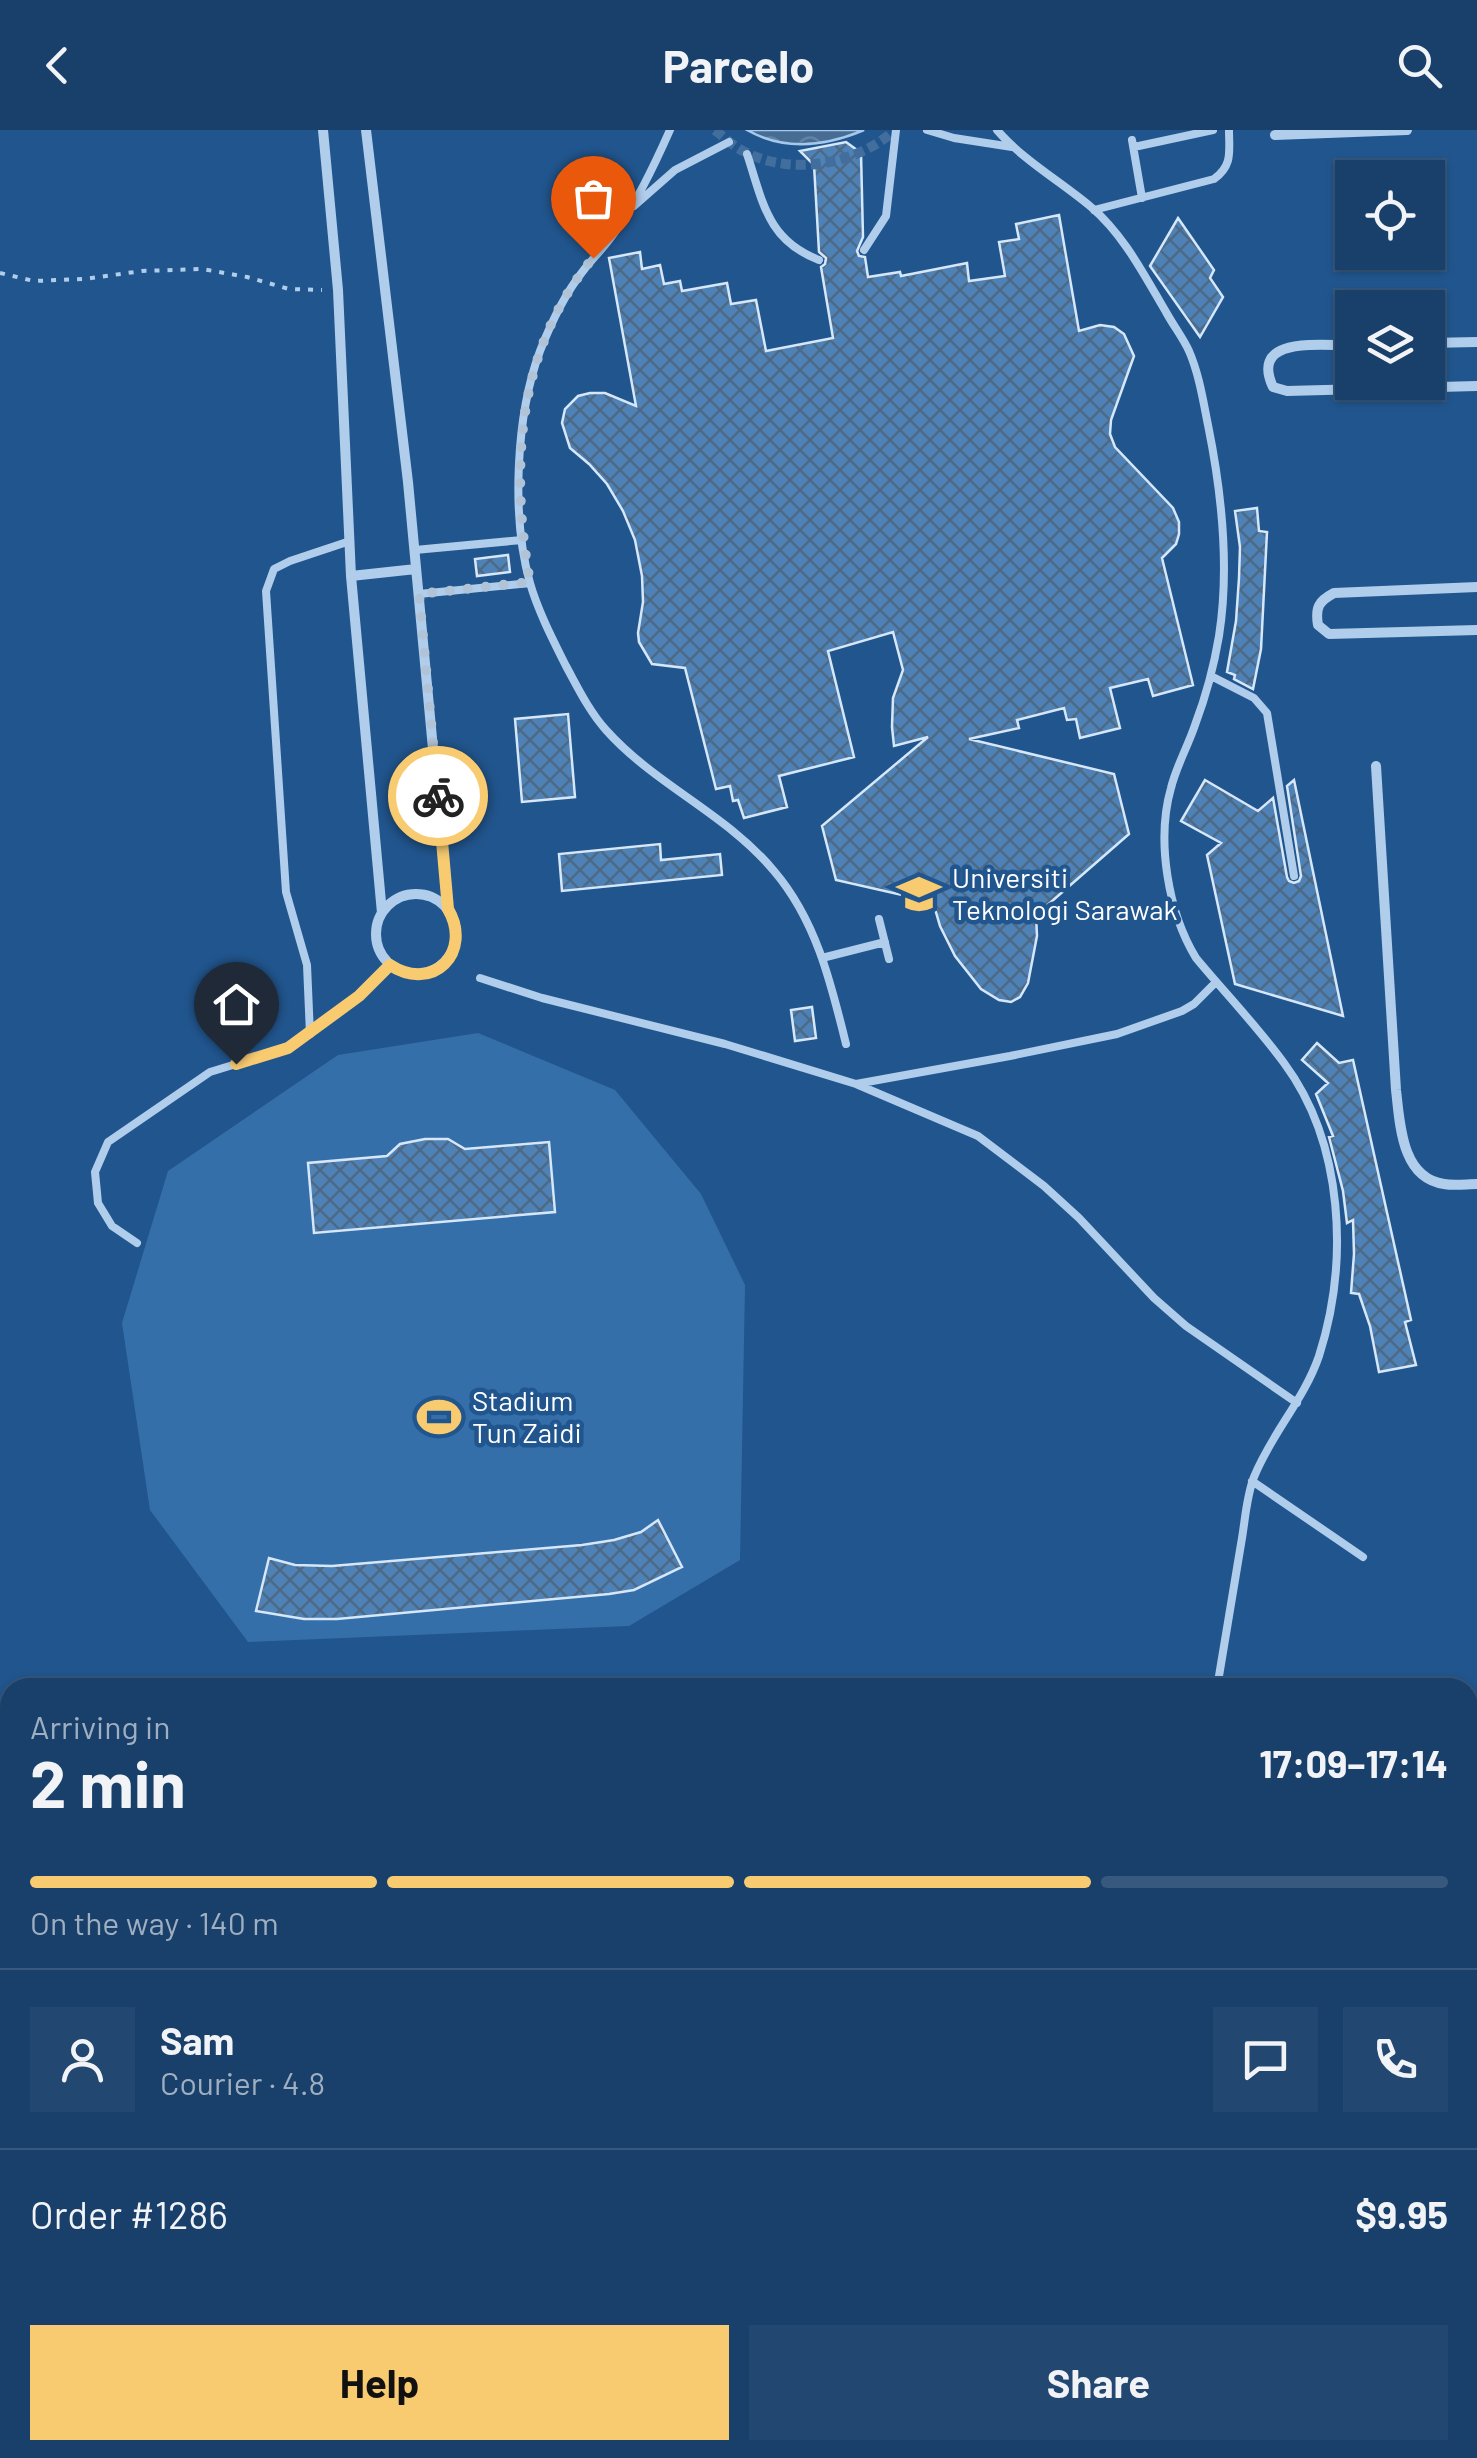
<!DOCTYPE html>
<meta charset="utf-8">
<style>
body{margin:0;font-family:Barlow,sans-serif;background:#224770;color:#f1f3f6;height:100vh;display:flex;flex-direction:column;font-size:38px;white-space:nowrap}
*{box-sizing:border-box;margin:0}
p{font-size:32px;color:#9fafc1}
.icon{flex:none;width:55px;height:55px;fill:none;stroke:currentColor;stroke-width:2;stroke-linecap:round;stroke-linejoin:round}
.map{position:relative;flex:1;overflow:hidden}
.sheet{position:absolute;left:0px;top:1548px;width:1478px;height:782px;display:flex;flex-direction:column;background:#19406a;border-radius:30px 30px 0 0;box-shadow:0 2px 8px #0004,0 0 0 2px #37597e}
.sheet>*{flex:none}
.buttons{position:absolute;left:1335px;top:30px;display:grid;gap:20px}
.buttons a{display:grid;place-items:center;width:110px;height:110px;border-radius:0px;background:#19406a;box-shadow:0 2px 8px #0004,0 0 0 2px #37597e;font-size:50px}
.pin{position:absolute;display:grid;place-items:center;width:85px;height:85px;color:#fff;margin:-102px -42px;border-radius:50% 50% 50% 0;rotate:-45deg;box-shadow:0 0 10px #0007}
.pin .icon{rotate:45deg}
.courier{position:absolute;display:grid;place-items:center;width:100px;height:100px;margin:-50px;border:8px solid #f8cb71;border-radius:50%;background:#fff;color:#222;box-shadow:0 2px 12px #0007}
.headline em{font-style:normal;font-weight:700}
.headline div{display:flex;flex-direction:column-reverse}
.headline{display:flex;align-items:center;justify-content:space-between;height:170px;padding:0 30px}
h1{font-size:65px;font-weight:700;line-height:75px}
.bar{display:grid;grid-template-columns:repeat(4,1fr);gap:15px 10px;align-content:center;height:120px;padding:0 30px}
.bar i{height:12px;border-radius:8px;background:#37597e}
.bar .active{background:#f8cb71}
.bar p{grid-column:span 4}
.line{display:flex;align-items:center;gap:25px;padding:0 30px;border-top:2px solid #37597e}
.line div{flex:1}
.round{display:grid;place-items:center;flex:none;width:105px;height:105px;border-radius:0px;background:#224770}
.button{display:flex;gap:20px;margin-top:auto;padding:20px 30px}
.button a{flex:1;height:115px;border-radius:0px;background:#f8cb71;color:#111;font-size:40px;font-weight:700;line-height:115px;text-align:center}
.button a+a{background:#224770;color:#f1f3f6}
header{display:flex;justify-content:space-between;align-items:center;height:130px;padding:0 30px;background:#19406a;font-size:45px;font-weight:700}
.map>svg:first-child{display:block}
.grass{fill:#356faa}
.water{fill:url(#water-waves);stroke:#a4c9ed;stroke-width:2.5}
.building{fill:url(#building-cross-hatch);stroke:#d5e7f9;stroke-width:2.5}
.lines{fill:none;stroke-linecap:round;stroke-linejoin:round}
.minor-tunnel{stroke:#426e9e;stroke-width:10;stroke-dasharray:10 5;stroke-linecap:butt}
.path{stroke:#b0cdec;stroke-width:4;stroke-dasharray:5 8;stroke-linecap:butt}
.service{stroke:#b0cdec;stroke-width:8}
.minor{stroke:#b0cdec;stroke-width:10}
.done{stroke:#b1c4d7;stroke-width:10;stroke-dasharray:0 18}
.route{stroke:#f8cb71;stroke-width:12}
.labels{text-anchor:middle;stroke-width:9;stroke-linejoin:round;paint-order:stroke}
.poi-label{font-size:28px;fill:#fff;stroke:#21558d;text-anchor:start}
</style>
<header><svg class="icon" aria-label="back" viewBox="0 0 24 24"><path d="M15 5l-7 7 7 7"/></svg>Parcelo<svg class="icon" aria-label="search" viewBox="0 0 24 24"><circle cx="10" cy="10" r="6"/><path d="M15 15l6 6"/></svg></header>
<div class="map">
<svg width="1477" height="2328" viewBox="0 0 1477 2328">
<defs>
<pattern id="water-waves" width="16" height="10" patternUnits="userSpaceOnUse" patternTransform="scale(2.5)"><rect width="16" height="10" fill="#486d94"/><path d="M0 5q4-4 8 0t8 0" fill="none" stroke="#6383a4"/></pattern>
<pattern id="building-cross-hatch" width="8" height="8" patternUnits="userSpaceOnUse" patternTransform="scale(2.5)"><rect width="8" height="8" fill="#4e81b6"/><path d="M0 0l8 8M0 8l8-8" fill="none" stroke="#4d6986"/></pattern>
</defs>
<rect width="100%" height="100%" fill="#21558d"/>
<path class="grass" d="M478,903L615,960L701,1064L745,1155L740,1430L629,1496L248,1512L150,1380L122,1193L168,1041L338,925Z"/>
<path class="water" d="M747,0H864C826,16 784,21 747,0Z"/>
<path class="building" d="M846,12L861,23L863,107L857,121L859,126L865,127L868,147L900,142L901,146L967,133L969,151L1005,146L999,112L1019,109L1016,94L1059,85L1079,201L1100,195L1114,197L1124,204L1134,226L1111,290L1110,304L1115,317L1173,378L1179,392V404L1176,414L1162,428L1193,555L1153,566L1148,549L1110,558L1120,598L1080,608L1076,589L1067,590L1064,578L1017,590L1019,598L969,609L1114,644L1129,704L1036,785L1037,806L1028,853L1020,867L1011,872L999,870L981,859L955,826L940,796L933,772L836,750L822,696L928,607L894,616L892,597L893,568L903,540L893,502L828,521L854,627L779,646L787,677L744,688L738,670L733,671L730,656L716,659L685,538L652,534L639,512L638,503L643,472L642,446L635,410L623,381L607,354L589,334L570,318L562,293L565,279L578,266L590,263H605L636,276L609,128L640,122L642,139L660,135L664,154L680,151L682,161L727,153L731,174L756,170L766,221L833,208L821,137L825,134L826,128L819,122L814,35L800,21Z
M1178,88L1214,140L1210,148L1223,167L1200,207L1150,136Z
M1257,378L1259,401L1267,402L1261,519L1253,559L1234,549L1235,545L1227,542L1236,491L1239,448L1240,417L1235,381Z
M508,425L510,442L477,446L475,429Z
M568,584L575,667L522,672L515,589Z
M1205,650L1258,681L1273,668L1287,747L1289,751L1294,753L1299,751L1301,746L1287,656L1294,650L1343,886L1235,854L1207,725L1221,713L1181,691Z
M660,714L661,730L720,724L722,745L562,761L559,724Z
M812,877L816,908L795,911L791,880Z
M1317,913L1339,933L1353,930L1411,1190L1405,1192L1416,1235L1379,1242L1370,1196L1359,1164L1351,1163L1354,1124L1353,1090L1347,1093L1343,1061L1329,1007L1333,1006L1316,964L1328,953L1302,930Z
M425,1009H448L465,1019L549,1012L555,1082L314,1103L308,1033L387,1026L400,1014Z
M658,1390L682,1437L634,1460L609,1464L337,1489H304L256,1481L269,1428L295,1435L332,1436L582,1415L614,1410L641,1402Z"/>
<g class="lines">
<path class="minor-tunnel" d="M715,0C725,8 735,18 747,23C794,46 857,34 895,0"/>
<path class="path" d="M0,143L34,151L84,149L142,141L202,139L247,147L289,159L322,160"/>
<path class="service" d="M670,0C654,36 636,74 612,106C603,119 592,129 583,141C564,165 551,193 540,221C516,285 511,386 530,453C538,481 553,510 566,536C578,558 589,581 606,600C655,655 727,684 774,741C816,790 831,853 846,914
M927,0L954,8L1012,17
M997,0C1024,31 1060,51 1091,77C1124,105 1144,145 1166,182C1173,195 1183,208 1189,221C1199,244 1203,270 1208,295C1222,364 1230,436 1219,506C1214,536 1206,566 1195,595C1188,616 1176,637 1171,658C1156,710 1168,782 1196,828C1225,863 1257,896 1284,933C1344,1014 1349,1132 1319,1226C1304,1270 1271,1304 1254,1347C1246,1367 1245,1393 1241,1414C1233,1462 1225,1510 1217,1558
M1132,10L1142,68
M1134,17L1213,0
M747,24C763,72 767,110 819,130
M634,76L675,40L729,12
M1094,80L1214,49C1233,35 1229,22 1229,0
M864,120L886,86L896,0
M415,420L522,410
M419,464L530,453
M1211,546L1254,568L1267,583L1294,746
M879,789L889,829
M822,828L885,812
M480,848L542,868L725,914L856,954L978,1006L1044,1056L1079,1088L1154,1168L1186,1196L1297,1273
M310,904L307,835L286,762L266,461L274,439L290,431L350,411
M856,954L1010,926L1117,904L1182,881L1194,874L1216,852
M137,1113L112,1096L98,1073L95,1042L108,1012L210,942L288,918L359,865L390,835
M1252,1351L1363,1427"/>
<path class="minor" d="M323,0L338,160L351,446L382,783
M366,0L408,352L448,779
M1275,5L1407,0
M1428,213L1477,212
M1352,215C1322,216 1249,205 1273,257L1287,261L1477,256
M351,446L416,439
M1477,457L1334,463C1319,471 1315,477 1318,495L1329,504L1477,500
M1376,636L1396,960C1400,993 1401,1048 1444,1054C1455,1056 1467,1054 1477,1054
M376 804a40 40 0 1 1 80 0a40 40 0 1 1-80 0Z
M0,1939L10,1947
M0,2132L8,2167"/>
</g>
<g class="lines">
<path class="done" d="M438,666L419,464L530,452C510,339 516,220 593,128"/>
<path class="route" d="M236,934L288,918L359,866L390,835C433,863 473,822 448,779L438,666"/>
</g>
<defs>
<g id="university-bare" transform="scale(3.45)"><path d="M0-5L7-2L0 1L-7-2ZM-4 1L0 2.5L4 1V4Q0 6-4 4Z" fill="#f8cb71" stroke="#21558d" stroke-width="2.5" paint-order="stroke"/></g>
<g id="stadium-bare" transform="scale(3.45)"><path d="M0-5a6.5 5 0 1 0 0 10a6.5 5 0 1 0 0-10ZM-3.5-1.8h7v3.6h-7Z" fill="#f8cb71" stroke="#21558d" stroke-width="2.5" paint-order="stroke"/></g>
</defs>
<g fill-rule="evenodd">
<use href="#university-bare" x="919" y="764"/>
<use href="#stadium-bare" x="439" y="1287"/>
</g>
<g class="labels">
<g class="poi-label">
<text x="952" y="758">Universiti<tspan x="952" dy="32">Teknologi Sarawak</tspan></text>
<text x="472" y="1281">Stadium<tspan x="472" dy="32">Tun Zaidi</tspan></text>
</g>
</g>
</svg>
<div class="buttons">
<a><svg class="icon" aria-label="locate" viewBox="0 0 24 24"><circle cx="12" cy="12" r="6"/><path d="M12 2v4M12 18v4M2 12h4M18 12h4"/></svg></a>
<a><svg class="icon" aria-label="layers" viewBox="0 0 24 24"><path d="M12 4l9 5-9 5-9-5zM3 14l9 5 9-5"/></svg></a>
</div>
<div class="pin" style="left:593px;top:128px;background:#ea580c"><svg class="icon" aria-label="bag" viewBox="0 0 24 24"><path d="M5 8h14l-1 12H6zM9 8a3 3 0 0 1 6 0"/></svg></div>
<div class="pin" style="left:236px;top:934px;background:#1f2937"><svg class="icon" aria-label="home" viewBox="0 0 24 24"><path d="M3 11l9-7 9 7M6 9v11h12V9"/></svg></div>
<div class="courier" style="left:438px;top:666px"><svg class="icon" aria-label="bike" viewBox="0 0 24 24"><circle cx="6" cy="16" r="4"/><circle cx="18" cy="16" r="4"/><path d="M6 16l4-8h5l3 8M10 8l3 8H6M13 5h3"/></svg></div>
<section class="sheet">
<div class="headline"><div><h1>2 min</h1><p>Arriving in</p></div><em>17:09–17:14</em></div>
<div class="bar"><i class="active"></i><i class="active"></i><i class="active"></i><i></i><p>On the way · 140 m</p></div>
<div class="line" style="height:180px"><a class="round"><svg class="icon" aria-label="person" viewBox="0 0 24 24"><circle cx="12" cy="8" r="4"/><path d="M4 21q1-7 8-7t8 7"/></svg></a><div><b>Sam</b><p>Courier · 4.8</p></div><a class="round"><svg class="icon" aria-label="chat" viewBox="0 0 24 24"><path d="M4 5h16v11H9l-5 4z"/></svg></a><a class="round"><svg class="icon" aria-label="phone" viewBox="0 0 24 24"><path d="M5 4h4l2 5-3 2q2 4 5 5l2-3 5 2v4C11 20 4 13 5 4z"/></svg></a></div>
<div class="line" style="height:130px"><div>Order #1286</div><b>$9.95</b></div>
<div class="button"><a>Help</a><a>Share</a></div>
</section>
</div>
